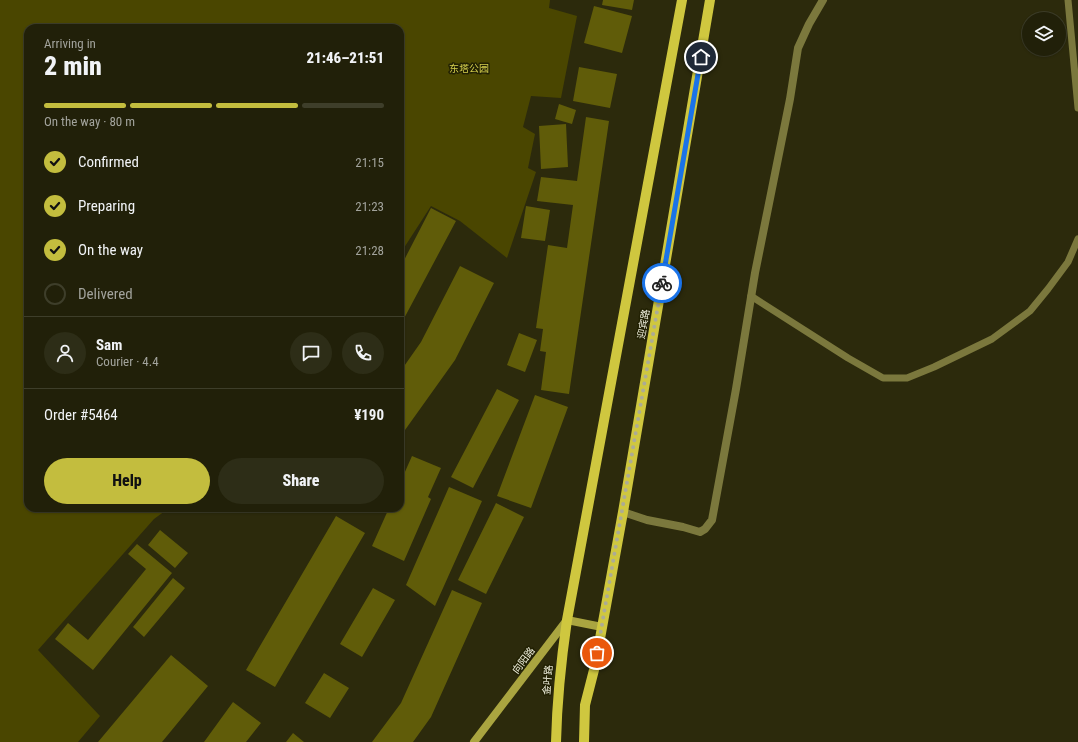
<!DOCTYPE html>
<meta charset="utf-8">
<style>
body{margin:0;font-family:"Roboto Condensed","Noto Sans SC",sans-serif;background:#2d2d17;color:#f1f3f6;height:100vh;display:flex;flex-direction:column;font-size:15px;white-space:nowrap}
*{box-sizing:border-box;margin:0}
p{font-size:13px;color:#a2a39c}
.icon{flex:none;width:22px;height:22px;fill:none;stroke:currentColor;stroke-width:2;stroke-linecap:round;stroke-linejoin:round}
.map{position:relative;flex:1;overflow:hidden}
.side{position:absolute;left:24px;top:24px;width:380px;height:488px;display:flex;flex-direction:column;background:#212009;border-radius:12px;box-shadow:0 1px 3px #0004,0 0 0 1px #3e3e2a}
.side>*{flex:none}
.controls{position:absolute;left:1022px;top:12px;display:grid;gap:8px}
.controls a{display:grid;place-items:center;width:44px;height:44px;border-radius:50%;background:#212009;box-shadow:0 1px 3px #0004,0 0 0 1px #3e3e2a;font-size:20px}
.pin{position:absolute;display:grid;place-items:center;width:34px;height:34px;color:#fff;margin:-17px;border:2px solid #fff;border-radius:50%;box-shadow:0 1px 4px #0007}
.courier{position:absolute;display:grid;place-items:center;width:40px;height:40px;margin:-20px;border:3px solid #1a73e8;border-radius:50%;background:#fff;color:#222;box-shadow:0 1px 5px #0007}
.summary em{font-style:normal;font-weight:800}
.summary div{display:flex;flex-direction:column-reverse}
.summary{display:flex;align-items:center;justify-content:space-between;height:68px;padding:0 20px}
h1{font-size:26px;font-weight:800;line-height:30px}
.bar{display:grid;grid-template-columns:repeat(4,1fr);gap:6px 4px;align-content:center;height:48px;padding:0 20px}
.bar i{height:5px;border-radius:3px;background:#3e3e2a}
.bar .selected{background:#c3bd3e}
.bar p{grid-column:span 4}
.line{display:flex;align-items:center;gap:10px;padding:0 20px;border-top:1px solid #3e3e2a}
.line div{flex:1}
.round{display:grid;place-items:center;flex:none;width:42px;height:42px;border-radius:21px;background:#2d2d17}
ol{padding:0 20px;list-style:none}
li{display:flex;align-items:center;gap:12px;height:44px}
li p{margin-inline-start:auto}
li .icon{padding:4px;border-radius:50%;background:#c3bd3e;color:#111;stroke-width:4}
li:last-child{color:#a2a39c}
li i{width:22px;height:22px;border:2px solid #3e3e2a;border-radius:50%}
.button{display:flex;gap:8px;margin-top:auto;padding:8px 20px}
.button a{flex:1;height:46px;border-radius:24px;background:#c3bd3e;color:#111;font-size:16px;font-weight:800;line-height:46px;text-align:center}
.button a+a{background:#2d2d17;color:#f1f3f6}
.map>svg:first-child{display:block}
.green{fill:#4a4600}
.building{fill:#605c09}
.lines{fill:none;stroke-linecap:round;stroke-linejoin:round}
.lane{stroke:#7b783d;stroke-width:7}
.street{stroke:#7b783d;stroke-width:8}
.secondary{stroke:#aaa540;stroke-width:8}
.primary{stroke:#cfc73f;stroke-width:10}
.done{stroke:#acab95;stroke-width:4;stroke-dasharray:0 7.2}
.route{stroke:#1a73e8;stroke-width:5}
.labels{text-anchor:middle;stroke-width:3;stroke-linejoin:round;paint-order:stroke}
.park-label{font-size:10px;fill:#d6d04d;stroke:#222103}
.street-label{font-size:10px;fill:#f1f1df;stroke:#222103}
</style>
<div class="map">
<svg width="1078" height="742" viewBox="0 0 1078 742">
<rect width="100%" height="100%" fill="#2c2a0c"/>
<path class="green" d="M0,0H550L549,8L577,16L561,98L531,96L523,127L535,134L528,168L536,172L507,258L460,221L431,206L400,254V28H28V508H169L154,519L38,650L100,716L78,742H0Z"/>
<path class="building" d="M603,0H634L632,10L602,5Z
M594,6L632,16L622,53L584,43Z
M579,67L617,74L610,108L573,101Z
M559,104L576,110L572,124L555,119Z
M586,117L609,121L569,394L541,390L546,352L540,351L543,329L536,328L548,245L567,248L573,205L537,201L541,177L577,181Z
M566,124L568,167L541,169L539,126Z
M526,206L550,210L545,241L521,238Z
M431,208L456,221L400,326V268Z
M460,266L494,283L455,360L400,437V372L421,342Z
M519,333L537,340L525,372L507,365Z
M497,389L519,400L473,488L451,477Z
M535,395L568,407L531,508L497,496Z
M412,456L441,468L428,497L431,499L404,561L372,546L389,508H400V483Z
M449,487L482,501L435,606L406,585Z
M496,503L524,517L486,594L458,580Z
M336,516L365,533L275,687L246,670Z
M160,530L188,553L175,568L148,545Z
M137,544L172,573L93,670L55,639L68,623L88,640L146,569L128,554Z
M173,578L185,588L144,637L133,627Z
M373,588L395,600L362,657L340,644Z
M452,590L482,603L431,717L413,742H372L401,703Z
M171,655L208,686L162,742H98Z
M324,673L349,688L330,718L305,703Z
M233,702L261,723L246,742H204Z
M293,733L304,742H286Z"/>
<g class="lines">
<path class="lane" d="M1068,0L1078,108
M751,296L848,358L883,378H907L934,367L992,339L1030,311L1048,289L1068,262L1078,239"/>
<path class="street" d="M623,512L647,520L683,527L700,532L705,529L712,520L736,389L755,273L790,99L798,48L809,24L823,0"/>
<path class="secondary" d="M474,742L567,620L602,627"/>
<path class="primary" d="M556,742C557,701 561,661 567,620L682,0
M584,742L585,705L595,666L623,512L710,0"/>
</g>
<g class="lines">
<path class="done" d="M597,653L662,283"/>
<path class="route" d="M662,283L701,57"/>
</g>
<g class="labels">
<g class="park-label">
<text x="469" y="72">东塔公园</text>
</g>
<g class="street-label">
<text transform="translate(643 324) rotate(-80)" y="4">迎宾路</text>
<text transform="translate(523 660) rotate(-53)" y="4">向阳路</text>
<text transform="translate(547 680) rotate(-85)" y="4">金叶路</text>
</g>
</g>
</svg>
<div class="controls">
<a><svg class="icon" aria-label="layers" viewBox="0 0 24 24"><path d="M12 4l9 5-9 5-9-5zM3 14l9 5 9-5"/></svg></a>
</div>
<div class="pin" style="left:597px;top:653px;background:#ea580c"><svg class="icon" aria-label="bag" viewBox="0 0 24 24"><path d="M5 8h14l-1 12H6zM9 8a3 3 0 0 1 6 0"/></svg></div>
<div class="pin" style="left:701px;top:57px;background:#1f2937"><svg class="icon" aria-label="home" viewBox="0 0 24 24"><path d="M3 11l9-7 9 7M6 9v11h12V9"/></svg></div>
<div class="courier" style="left:662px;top:283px"><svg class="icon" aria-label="bike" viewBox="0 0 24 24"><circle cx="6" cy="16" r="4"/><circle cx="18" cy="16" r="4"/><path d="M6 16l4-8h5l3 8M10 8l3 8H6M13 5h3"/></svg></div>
<section class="side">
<div class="summary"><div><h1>2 min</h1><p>Arriving in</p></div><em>21:46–21:51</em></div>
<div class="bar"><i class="selected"></i><i class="selected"></i><i class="selected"></i><i></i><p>On the way · 80 m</p></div>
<ol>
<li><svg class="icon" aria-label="check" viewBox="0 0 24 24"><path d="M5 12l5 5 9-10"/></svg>Confirmed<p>21:15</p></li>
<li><svg class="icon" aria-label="check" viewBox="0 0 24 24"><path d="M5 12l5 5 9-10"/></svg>Preparing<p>21:23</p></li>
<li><svg class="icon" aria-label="check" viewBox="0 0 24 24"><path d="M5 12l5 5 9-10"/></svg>On the way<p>21:28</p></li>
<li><i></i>Delivered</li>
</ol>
<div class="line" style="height:72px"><a class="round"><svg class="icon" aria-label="person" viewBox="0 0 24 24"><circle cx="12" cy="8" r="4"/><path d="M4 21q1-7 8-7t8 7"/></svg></a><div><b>Sam</b><p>Courier · 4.4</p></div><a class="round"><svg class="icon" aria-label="chat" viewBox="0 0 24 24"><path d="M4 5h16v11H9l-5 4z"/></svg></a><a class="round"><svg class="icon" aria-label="phone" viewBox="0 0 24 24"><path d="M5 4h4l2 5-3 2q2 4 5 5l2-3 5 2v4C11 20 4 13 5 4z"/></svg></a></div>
<div class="line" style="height:52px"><div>Order #5464</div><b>¥190</b></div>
<div class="button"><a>Help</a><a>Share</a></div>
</section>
</div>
